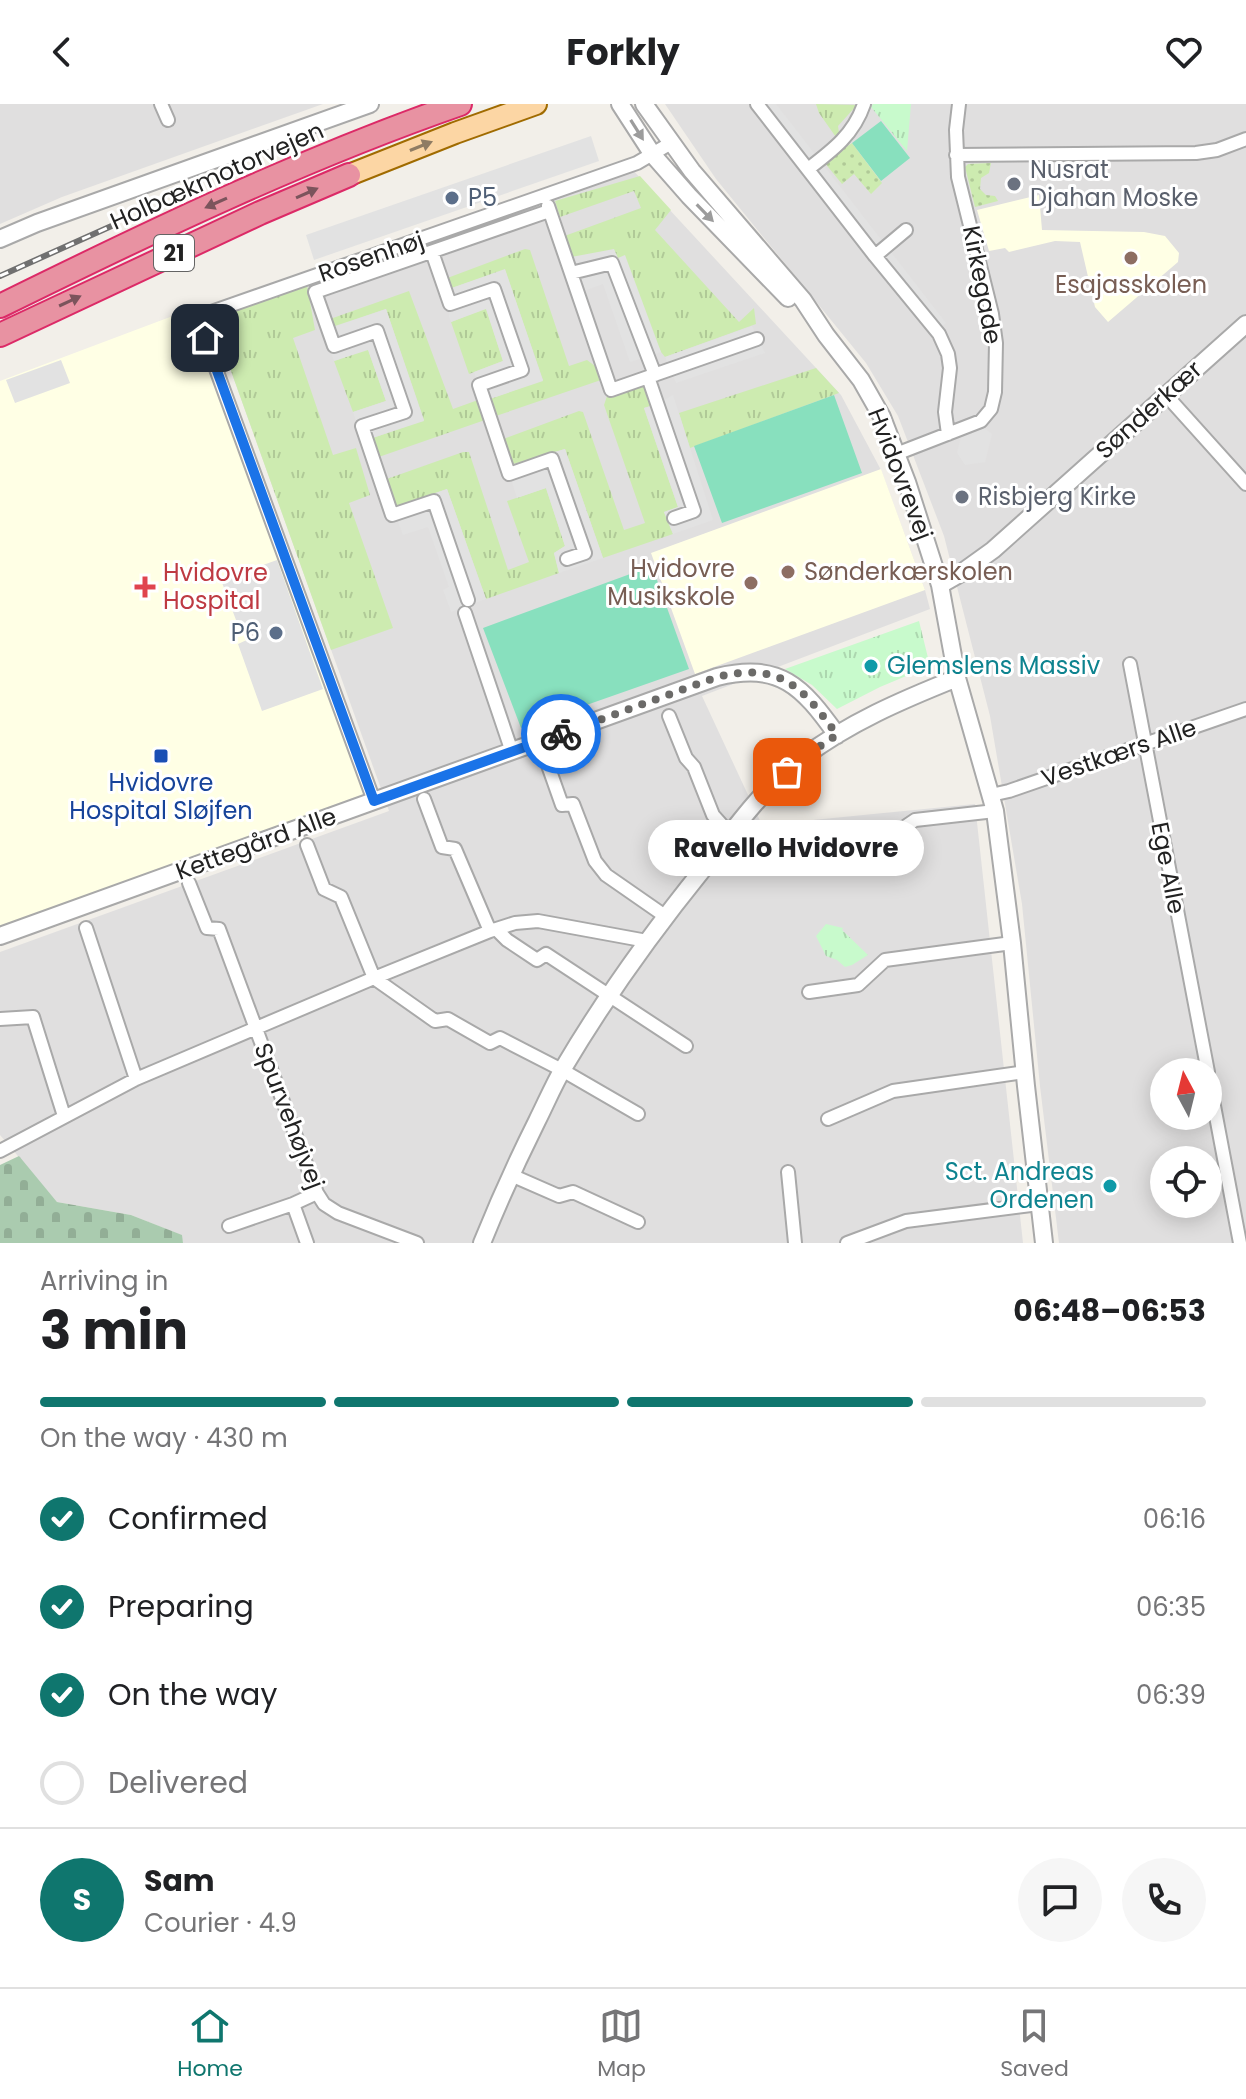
<!DOCTYPE html>
<meta charset="utf-8">
<style>
body{margin:0;font-family:Poppins,sans-serif;background:#f6f6f6;color:#202124;height:100vh;display:flex;flex-direction:column;font-size:30px;white-space:nowrap}
*{box-sizing:border-box;margin:0}
p{font-size:26px;color:#757577}
.icon{flex:none;width:44px;height:44px;fill:none;stroke:currentColor;stroke-width:2;stroke-linecap:round;stroke-linejoin:round}
.map{position:relative;height:1139px;overflow:hidden}
.drawer{display:flex;flex-direction:column;background:#fff;flex:1}
.drawer>*{flex:none}
.needle{width:52px;rotate:353deg}
.buttons{position:absolute;left:1150px;top:954px;display:grid;gap:16px}
.buttons a{display:grid;place-items:center;width:72px;height:72px;border-radius:50%;background:#fff;box-shadow:0 4px 20px #0003;font-size:40px}
.pin{position:absolute;display:grid;place-items:center;width:68px;height:68px;color:#fff;margin:-34px;border-radius:16px;box-shadow:0 4px 12px #0006}
.courier{position:absolute;display:grid;place-items:center;width:80px;height:80px;margin:-40px;border:6px solid #1a73e8;border-radius:50%;background:#fff;color:#222;box-shadow:0 2px 10px #0007}
.bubble{position:absolute;height:56px;border-radius:28px;background:#fff;box-shadow:0 4px 20px #0003;font-size:26px;font-weight:700;line-height:56px;text-align:center}
.headline em{font-style:normal;font-weight:700}
.headline div{display:flex;flex-direction:column-reverse}
.headline{display:flex;align-items:center;justify-content:space-between;height:136px;padding:0 40px}
h1{font-size:52px;font-weight:700;line-height:60px}
.bar{display:grid;grid-template-columns:repeat(4,1fr);gap:12px 8px;align-content:center;height:96px;padding:0 40px}
.bar i{height:10px;border-radius:6px;background:#e0e0e0}
.bar .on{background:#0f766e}
.bar p{grid-column:span 4}
.line{display:flex;align-items:center;gap:20px;padding:0 40px;border-top:2px solid #e0e0e0}
.line div{flex:1}
.round{display:grid;place-items:center;flex:none;width:84px;height:84px;border-radius:42px;background:#f6f6f6}
ol{padding:0 40px;list-style:none}
li{display:flex;align-items:center;gap:24px;height:88px}
li p{margin-inline-start:auto}
li .icon{padding:8px;border-radius:50%;background:#0f766e;color:#fff;stroke-width:4}
li:last-child{color:#757577}
li i{width:44px;height:44px;border:4px solid #e0e0e0;border-radius:50%}
header{display:flex;justify-content:space-between;align-items:center;height:104px;padding:0 40px;background:#fff;font-size:36px;font-weight:700}
.dock{display:flex;justify-content:space-around;align-items:center;height:112px;border-top:2px solid #e0e0e0;background:#fff;font-size:22px;color:#757577}
.dock a{display:grid;justify-items:center;gap:4px}
.dock .on{color:#0f766e}
.map>svg:first-child{display:block}
.residential{fill:#e0dfdf;fill-rule:evenodd}
.education{fill:#ffffe5}
.grass{fill:url(#grass-tufts)}
.cemetery{fill:url(#cemetery-stones)}
.park{fill:url(#park-tufts)}
.garden{fill:url(#garden-dots)}
.pitch{fill:#88e0be}
.parking{fill:#e2e2e2}
.lines{fill:none;stroke-linecap:round;stroke-linejoin:round}
.minor-casing{stroke:#a9a9a9;stroke-width:16}
.tertiary-casing{stroke:#a9a9a9;stroke-width:20}
.primary-casing{stroke:#a06b00;stroke-width:24}
.motorway-casing{stroke:#dc2a67;stroke-width:26}
.minor{stroke:#fff;stroke-width:12}
.tertiary{stroke:#fff;stroke-width:16}
.primary{stroke:#fcd6a4;stroke-width:20}
.motorway{stroke:#e892a2;stroke-width:22}
.rail-casing{stroke:#707070;stroke-width:6}
.rail{stroke:#fff;stroke-width:3;stroke-dasharray:9;stroke-linecap:butt}
.oneway{fill:#9c9c9c}
.oneway2{fill:#8f7c63}
.oneway3{fill:#7b545c}
.done{stroke:#6b6a68;stroke-width:8;stroke-dasharray:0 14.4}
.route{stroke:#1a73e8;stroke-width:10}
.worship-dot{fill:#6b7280;stroke:#fff;stroke-width:3}
.service-dot{fill:#5c6f8a;stroke:#fff;stroke-width:3}
.education-dot{fill:#8d6e63;stroke:#fff;stroke-width:3}
.health-dot{fill:#e0444e;stroke:#fff;stroke-width:3}
.culture-dot{fill:#0f9aa8;stroke:#fff;stroke-width:3}
.transit-dot{fill:#1a4fb4;stroke:#fff;stroke-width:3}
.labels{text-anchor:middle;stroke-width:6;stroke-linejoin:round;paint-order:stroke}
.shield{fill:#fff;stroke:#646464;stroke-width:2}
.shield-label{font-size:22px;font-weight:bold;fill:#222}
.worship-label{font-size:24px;fill:#5b616d;stroke:#fff;text-anchor:start}
.street-label{font-size:24px;fill:#222;stroke:#fff}
.service-label{font-size:24px;fill:#4e5e75;stroke:#fff;text-anchor:start}
.education-label{font-size:24px;fill:#785e54;stroke:#fff}
.health-label{font-size:24px;fill:#be3a42;stroke:#fff;text-anchor:start}
.culture-label{font-size:24px;fill:#0d838f;stroke:#fff;text-anchor:start}
.transit-label{font-size:24px;fill:#164399;stroke:#fff}
</style>
<header><svg class="icon" aria-label="back" viewBox="0 0 24 24"><path d="M15 5l-7 7 7 7"/></svg>Forkly<svg class="icon" aria-label="heart" viewBox="0 0 24 24"><path d="M12 20l-8-8c-3-5 5-10 8-4 3-6 11-1 8 4z"/></svg></header>
<div class="map">
<svg width="1246" height="1139" viewBox="0 0 1246 1139">
<defs>
<pattern id="grass-tufts" width="24" height="20" patternUnits="userSpaceOnUse" patternTransform="scale(2)"><rect width="24" height="20" fill="#cdebb0"/><path d="M3 7l-1-3M5 7V3M7 7l1-3M15 17l-1-3M17 17v-4M19 17l1-3" fill="none" stroke="#b0c997"/></pattern>
<pattern id="cemetery-stones" width="16" height="16" patternUnits="userSpaceOnUse" patternTransform="scale(2)"><rect width="16" height="16" fill="#aacbaf"/><path d="M2 7V4a2 2 0 0 1 4 0v3zM10 15v-3a2 2 0 0 1 4 0v3z" fill="#92ae96"/></pattern>
<pattern id="park-tufts" width="24" height="20" patternUnits="userSpaceOnUse" patternTransform="scale(2)"><rect width="24" height="20" fill="#c8facc"/><path d="M3 7l-1-3M5 7V3M7 7l1-3M15 17l-1-3M17 17v-4M19 17l1-3" fill="none" stroke="#acd6af"/></pattern>
<pattern id="garden-dots" width="8" height="8" patternUnits="userSpaceOnUse" patternTransform="scale(2)"><rect width="8" height="8" fill="#cdebb0"/><path d="M2 2h.1M6 6h.1" fill="none" stroke="#b0c997" stroke-width="1.8" stroke-linecap="round"/></pattern>
</defs>
<rect width="100%" height="100%" fill="#f2efe9"/>
<path class="residential" d="M0,0H323L62,93L0,120Z
M665,0H1246V1139H1059L1040,982L1022,800L990,612L944,432L898,312L866,259L716,75ZM1164,968H1208V1012H1164ZM1164,1056H1208V1100H1164Z
M631,64L841,291L881,366L925,486L930,505L702,592L762,721L975,700L1023,1139H183L181,1131L131,1111L57,1098L0,1031V848L389,707L212,214Z"/>
<path class="education" d="M1039,91L1042,126L1144,128L1165,132L1179,149L1178,158L1108,218L1095,203L1080,138L1055,137L1009,148L1005,144L989,147L977,106Z
M186,207L366,689L0,824V277Z
M881,365L925,486L695,570L651,449Z"/>
<path class="grass" d="M816,0L857,1L838,22L840,35L838,36L819,9Z
M640,72L671,106L655,126L739,218L754,204L756,220L665,253L661,248L618,155L566,154L559,134L641,104L634,87L560,113L555,97Z
M525,145L530,146L569,262L587,256L595,262L601,276L490,314L484,297L543,276L505,166L446,186L442,176Z
M307,181L315,226L293,234L333,351L356,344L370,391L349,399L393,524L331,546L212,214Z
M409,187L453,305L478,296L485,316L373,355L370,335L424,316L386,205L331,224L327,214H333Z
M486,204L503,257L469,270L451,218Z
M368,245L386,297L353,308L334,257Z
M816,264L839,289L690,344L679,309Z
M642,281L651,282L657,300L644,304L678,403L664,408L673,430L603,454L565,345L507,362L498,337L579,307L583,308L624,426L645,419L604,301L607,292Z
M463,348H469L508,466L529,458L507,397L546,384L565,442L554,449L559,469L486,495L447,385L394,403L384,376Z"/>
<path class="cemetery" d="M19,1052L57,1098L131,1111L182,1131L183,1139H0V1061Z"/>
<path class="park" d="M873,0H911L907,47L871,3Z
M919,517L930,562L880,583L837,605L812,581L785,565Z
M826,820L843,824L842,826L868,851L852,861L845,863L837,856L826,852L816,832Z"/>
<path class="garden" d="M852,39L882,79L871,90L854,70L842,80L824,58Z
M991,59L989,69L981,74L980,85L986,91L995,92L998,97L975,103L965,63L968,60Z"/>
<path class="pitch" d="M881,17L910,54L881,77L852,39Z
M834,291L862,369L722,419L694,342Z
M652,462L689,565L521,624L483,524Z"/>
<path class="parking" d="M765,0H776L946,219L939,225Z
M591,32L599,57L314,156L306,131Z
M614,145L618,154L625,151L661,248L630,258L603,180L578,189L566,154Z
M505,165L543,277L484,297L474,268L503,257L486,205L451,218L449,213L450,200L446,186Z
M386,205L424,317L363,337L353,308L386,297L368,246L334,257L323,226Z
M752,222L765,249L676,279L665,253Z
M61,256L70,279L15,299L6,276Z
M673,291L713,416L673,430L664,408L678,403L644,304L657,300Z
M984,324L992,330L985,358L965,361L957,349L961,333Z
M565,345L603,454L559,469L554,449L565,442L546,384L517,394L507,362Z
M447,385L486,495L451,508L443,486L449,483L428,423L403,431L393,404Z
M277,456L323,585L262,607L238,540L251,534L246,522L239,524L221,476Z"/>
<g class="lines">
<g class="minor-casing">
<path id="minor" d="M161,0L168,16
M757,0L875,152L939,230L948,250L950,264L945,308L948,330
M956,51L1196,49L1217,46L1246,35
M808,65C833,46 854,30 864,0
M548,102L611,286L757,235
M432,148L450,200L494,185L522,266L479,281L509,370L552,355L585,449L567,455
M875,152L906,126
M571,169L612,159L655,271
M648,273L694,407L674,414
M1166,291L1246,380
M896,350L981,317L991,305L995,288L996,239L992,210L958,73L956,26L959,0
M468,496L434,397L392,411L362,322L405,308L377,227L334,242L315,188L549,107
M465,509L512,648
M1130,560L1208,968
M669,612L686,654L694,663L713,711L730,730
M544,650L562,701L573,700L595,757L606,771L665,812
M991,691L1009,687L1246,605
M424,695L442,743L455,745L490,827
M374,697L197,213L637,59L671,39
M307,741L324,785L341,793L374,874L435,917L448,915L490,939L500,934L562,966L638,1010
M865,750L915,716L995,707
M189,779L207,824L219,825L317,1089L324,1100L338,1109L417,1139
M86,824L136,975
M496,825L507,836L537,856L546,850L686,942
M809,888L858,881L885,856L1012,839
M0,915L33,913L64,1012
M1208,970L1240,1139
M828,1015L893,987L1025,968
M0,1047L136,975L374,874L490,827L515,819L538,817L647,837
M788,1068L795,1139
M511,1071L559,1092L573,1088L638,1118
M293,1100L307,1139
M229,1122L293,1100L317,1089
M847,1139L906,1117L1039,1100"/>
</g>
<g class="tertiary-casing">
<path id="tertiary" d="M620,0L653,51L689,92L788,194
M644,0L692,67L803,196L826,231L861,276L882,313L907,378L940,481L957,574L995,707L1012,839L1026,982L1044,1139
M0,135L37,119L370,0
M940,481L961,469L993,446L1246,220
M0,832L717,573C780,558 802,582 837,631
M482,1139C499,1097 517,1057 537,1017C546,999 554,980 564,963C606,892 653,827 704,764C733,726 763,684 801,655C848,619 902,596 957,574"/>
</g>
<g class="primary-casing">
<path id="primary" d="M349,71L455,29L536,0"/>
</g>
<g class="motorway-casing">
<path id="motorway" d="M0,202C150,128 302,55 460,0
M0,231L260,109L349,71"/>
</g>
<use href="#minor" class="minor"/>
<use href="#tertiary" class="tertiary"/>
<use href="#primary" class="primary"/>
<use href="#motorway" class="motorway"/>
<g class="rail-casing">
<path id="rail" d="M0,172L116,120"/>
</g>
<use href="#rail" class="rail"/>
</g>
<defs><path id="oneway-solid" d="M-6-.8H1V-3.2L6.5 0L1 3.2V.8H-6Z" transform="scale(2)"/></defs>
<g class="oneway">
<use href="#oneway-solid" transform="translate(637 26) rotate(58)"/>
<use href="#oneway-solid" transform="translate(705 109) rotate(46)"/>
</g>
<use class="oneway2" href="#oneway-solid" transform="translate(421 42) rotate(-22)"/>
<g class="oneway3">
<use href="#oneway-solid" transform="translate(307 89) rotate(-24)"/>
<use href="#oneway-solid" transform="translate(216 99) rotate(156)"/>
<use href="#oneway-solid" transform="translate(70 197) rotate(-25)"/>
</g>
<g class="lines">
<path class="done" d="M561,630L717,573C780,558 802,582 837,631L799,656L787,668"/>
<path class="route" d="M205,234L374,697L561,630"/>
</g>
<g class="worship-dot">
<circle cx="1014" cy="80" r="8"/>
<circle cx="962" cy="393" r="8"/>
</g>
<g class="service-dot">
<circle cx="452" cy="94" r="8"/>
<circle cx="276" cy="529" r="8"/>
</g>
<g class="education-dot">
<circle cx="1131" cy="154" r="8"/>
<circle cx="788" cy="468" r="8"/>
<circle cx="751" cy="479" r="8"/>
</g>
<path class="health-dot" d="M141 471h8v8h8v8h-8v8h-8v-8h-8v-8h8z"/>
<g class="culture-dot">
<circle cx="871" cy="562" r="8"/>
<circle cx="1110" cy="1082" r="8"/>
</g>
<rect class="transit-dot" x="153" y="644" width="16" height="16" rx="4"/>
<g class="labels">
<rect class="shield" x="154" y="131" width="40" height="36" rx="6"/>
<g class="shield-label">
<text x="174" y="157">21</text>
</g>
<g class="worship-label">
<text x="1030" y="74">Nusrat<tspan x="1030" dy="28">Djahan Moske</tspan></text>
<text x="978" y="401">Risbjerg Kirke</text>
</g>
<g class="street-label">
<text transform="translate(217 72) rotate(-24)" y="8">Holbækmotorvejen</text>
<text transform="translate(371 153) rotate(-19)" y="8">Rosenhøj</text>
<text transform="translate(982 181) rotate(79)" y="8">Kirkegade</text>
<text transform="translate(1149 306) rotate(-42)" y="8">Sønderkær</text>
<text transform="translate(900 370) rotate(69)" y="8">Hvidovrevej</text>
<text transform="translate(1119 649) rotate(-19)" y="8">Vestkærs Alle</text>
<text transform="translate(256 740) rotate(-20)" y="8">Kettegård Alle</text>
<text transform="translate(1168 764) rotate(79)" y="8">Ege Alle</text>
<text transform="translate(289 1012) rotate(69)" y="8">Spurvehøjvej</text>
</g>
<g class="service-label">
<text x="468" y="102">P5</text>
<text x="260" y="537" text-anchor="end">P6</text>
</g>
<g class="education-label">
<text x="1131" y="189">Esajasskolen</text>
<text x="735" y="473" text-anchor="end">Hvidovre<tspan x="735" dy="28">Musikskole</tspan></text>
<text x="804" y="476" text-anchor="start">Sønderkærskolen</text>
</g>
<g class="health-label">
<text x="163" y="477">Hvidovre<tspan x="163" dy="28">Hospital</tspan></text>
</g>
<g class="culture-label">
<text x="887" y="570">Glemslens Massiv</text>
<text x="1094" y="1076" text-anchor="end">Sct. Andreas<tspan x="1094" dy="28">Ordenen</tspan></text>
</g>
<g class="transit-label">
<text x="161" y="687">Hvidovre<tspan x="161" dy="28">Hospital Sløjfen</tspan></text>
</g>
</g>
</svg>
<div class="buttons">
<a><svg class="needle" viewBox="-14 -14 28 28"><path d="M0-13l5 13h-10z" fill="#e53935"/><path d="M0 13l5-13h-10z" fill="#757577"/></svg></a>
<a><svg class="icon" aria-label="locate" viewBox="0 0 24 24"><circle cx="12" cy="12" r="6"/><path d="M12 2v4M12 18v4M2 12h4M18 12h4"/></svg></a>
</div>
<div class="pin" style="left:787px;top:668px;background:#ea580c"><svg class="icon" aria-label="bag" viewBox="0 0 24 24"><path d="M5 8h14l-1 12H6zM9 8a3 3 0 0 1 6 0"/></svg></div>
<div class="pin" style="left:205px;top:234px;background:#1f2937"><svg class="icon" aria-label="home" viewBox="0 0 24 24"><path d="M3 11l9-7 9 7M6 9v11h12V9"/></svg></div>
<div class="courier" style="left:561px;top:630px"><svg class="icon" aria-label="bike" viewBox="0 0 24 24"><circle cx="6" cy="16" r="4"/><circle cx="18" cy="16" r="4"/><path d="M6 16l4-8h5l3 8M10 8l3 8H6M13 5h3"/></svg></div>
<div class="bubble" style="left:648px;top:716px;width:276px">Ravello Hvidovre</div>
</div>
<section class="drawer">
<div class="headline"><div><h1>3 min</h1><p>Arriving in</p></div><em>06:48–06:53</em></div>
<div class="bar"><i class="on"></i><i class="on"></i><i class="on"></i><i></i><p>On the way · 430 m</p></div>
<ol>
<li><svg class="icon" aria-label="check" viewBox="0 0 24 24"><path d="M5 12l5 5 9-10"/></svg>Confirmed<p>06:16</p></li>
<li><svg class="icon" aria-label="check" viewBox="0 0 24 24"><path d="M5 12l5 5 9-10"/></svg>Preparing<p>06:35</p></li>
<li><svg class="icon" aria-label="check" viewBox="0 0 24 24"><path d="M5 12l5 5 9-10"/></svg>On the way<p>06:39</p></li>
<li><i></i>Delivered</li>
</ol>
<div class="line" style="height:144px"><b class="round" style="background:#0f766e;color:#fff">S</b><div><b>Sam</b><p>Courier · 4.9</p></div><a class="round"><svg class="icon" aria-label="chat" viewBox="0 0 24 24"><path d="M4 5h16v11H9l-5 4z"/></svg></a><a class="round"><svg class="icon" aria-label="phone" viewBox="0 0 24 24"><path d="M5 4h4l2 5-3 2q2 4 5 5l2-3 5 2v4C11 20 4 13 5 4z"/></svg></a></div>
</section>
<nav class="dock">
<a class="on"><svg class="icon" aria-label="home" viewBox="0 0 24 24"><path d="M3 11l9-7 9 7M6 9v11h12V9"/></svg>Home</a>
<a><svg class="icon" aria-label="map" viewBox="0 0 24 24"><path d="M3 6l6-2 6 2 6-2v14l-6 2-6-2-6 2zM9 4v14M15 6v14"/></svg>Map</a>
<a><svg class="icon" aria-label="saved" viewBox="0 0 24 24"><path d="M7 4h10v16l-5-4-5 4z"/></svg>Saved</a>
</nav>
